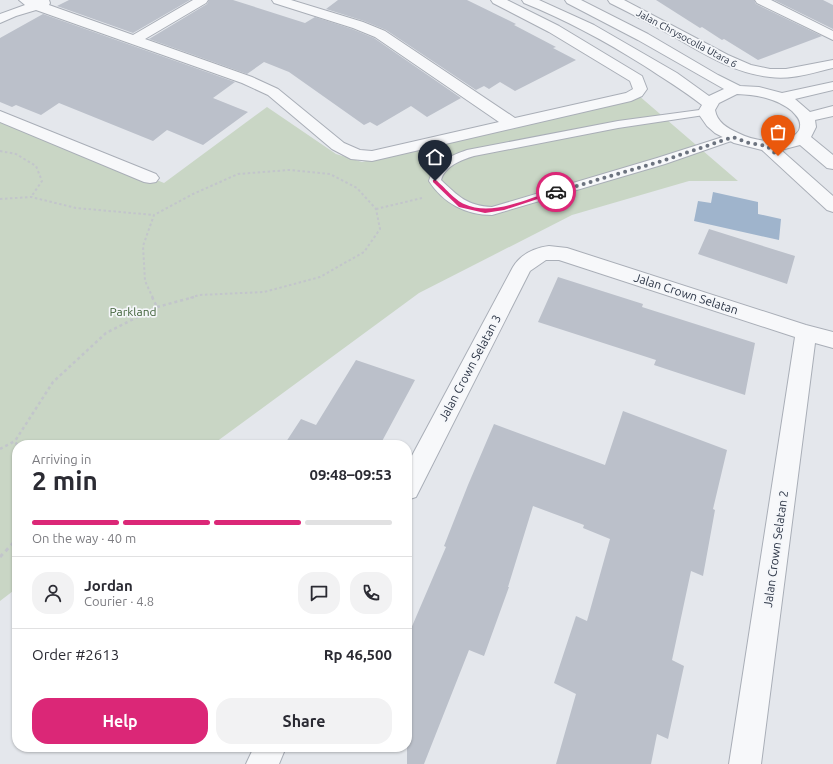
<!DOCTYPE html>
<meta charset="utf-8">
<style>
body{margin:0;font-family:Ubuntu,sans-serif;background:#f2f2f3;color:#2b2b33;height:100vh;display:flex;flex-direction:column;font-size:15px;white-space:nowrap}
*{box-sizing:border-box;margin:0}
p{font-size:13px;color:#7c7c81}
.icon{flex:none;width:22px;height:22px;fill:none;stroke:currentColor;stroke-width:2;stroke-linecap:round;stroke-linejoin:round}
.map{position:relative;flex:1;overflow:hidden}
.drawer{position:absolute;left:12px;top:440px;width:400px;height:312px;display:flex;flex-direction:column;background:#fff;border-radius:16px;box-shadow:0 1px 3px #0004}
.drawer>*{flex:none}
.pin{position:absolute;display:grid;place-items:center;width:34px;height:34px;color:#fff;margin:-41px -17px;border-radius:50% 50% 50% 0;rotate:-45deg;box-shadow:0 0 4px #0007}
.pin .icon{rotate:45deg}
.courier{position:absolute;display:grid;place-items:center;width:40px;height:40px;margin:-20px;border:3px solid #db2777;border-radius:50%;background:#fff;color:#222;box-shadow:0 1px 5px #0007}
.head em{font-style:normal;font-weight:700}
.head div{display:flex;flex-direction:column-reverse}
.head{display:flex;align-items:center;justify-content:space-between;height:68px;padding:0 20px}
h1{font-size:26px;font-weight:700;line-height:30px}
.bar{display:grid;grid-template-columns:repeat(4,1fr);gap:6px 4px;align-content:center;height:48px;padding:0 20px}
.bar i{height:5px;border-radius:3px;background:#e1e1e2}
.bar .current{background:#db2777}
.bar p{grid-column:span 4}
.line{display:flex;align-items:center;gap:10px;padding:0 20px;border-top:1px solid #e1e1e2}
.line div{flex:1}
.round{display:grid;place-items:center;flex:none;width:42px;height:42px;border-radius:16px;background:#f2f2f3}
.action{display:flex;gap:8px;margin-top:auto;padding:8px 20px}
.action a{flex:1;height:46px;border-radius:16px;background:#db2777;color:#fff;font-size:16px;font-weight:700;line-height:46px;text-align:center}
.action a+a{background:#f2f2f3;color:#2b2b33}
.map>svg:first-child{display:block}
.green{fill:#c9d6c5}
.water{fill:#9fb4cc}
.building{fill:#bbc0ca}
.lines{fill:none;stroke-linecap:round;stroke-linejoin:round}
.service-casing{stroke:#a9aeb7;stroke-width:2}
.minor-casing{stroke:#a9aeb7;stroke-width:2}
.tertiary-casing{stroke:#a9aeb7;stroke-width:2}
.path-far2{stroke:#c2c5cb;stroke-width:2;stroke-dasharray:2.5 2.5;stroke-linecap:butt}
.path-far1{stroke:#c2c5cb;stroke-width:2.5;stroke-dasharray:3 3;stroke-linecap:butt}
.path{stroke:#c2c5cb;stroke-width:3;stroke-dasharray:4 4;stroke-linecap:butt}
.service{fill:#f7f8fa;fill-rule:evenodd}
.minor{fill:#f7f8fa;fill-rule:evenodd}
.tertiary{fill:#f7f8fa;fill-rule:evenodd}
.route{fill:#db2777}
.done{stroke:#6c737f;stroke-width:4;stroke-dasharray:0 7.2}
.labels{text-anchor:middle;stroke-width:3.5;stroke-linejoin:round;paint-order:stroke}
.far-street-label{font-size:10px;fill:#2b3445;stroke:#f4f6f9}
.street-label{font-size:12px;fill:#2b3445;stroke:#f4f6f9}
.park-label{font-size:12px;fill:#3f6138;stroke:#f4f6f9}
</style>
<div class="map">
<svg width="833" height="764" viewBox="0 0 833 764">
<rect width="100%" height="100%" fill="#e4e7ec"/>
<path class="green" d="M638,95L738,181H689L572,215L419,293L212,445H17V588L0,601V115L164,183L267,107L336,154L362,162Z"/>
<path class="water" d="M713,192L758,202V214L781,219L779,240L694,221L698,201L711,203Z"/>
<path class="building" d="M69,0H190L133,33L57,6Z
M209,0H233L305,23L315,17L352,29L374,38L461,98L427,117L411,106L377,126L370,122L364,125L289,72L264,62L247,74L149,39L207,4Z
M338,0H467L516,24L514,25L556,47L553,48L576,60L515,91L500,82L489,89L484,86L476,90L386,30L364,21L326,9Z
M656,0H754L756,4L822,36L758,60L724,39L722,40L702,27L700,28Z
M774,0H823L833,5V29Z
M43,14L235,82L213,98L248,112L203,145L167,130L153,141L59,103L41,115L16,105L12,107L0,102V38Z
M709,229L795,256L787,284L698,254Z
M558,277L643,304L642,307L755,343L745,395L654,365L656,360L538,322Z
M356,360L415,380L380,445H284L301,419L316,425Z
M623,411L727,450L713,509L715,510L703,576L691,571L672,660L684,666L668,739L657,734L651,764H556L576,694L554,683L576,616L587,621L610,539L583,528L584,525L533,506L508,587H509L484,656L469,650L424,764H407V638L446,547L444,546L468,485L494,424L605,465Z"/>
<g class="lines">
<g class="service-casing">
<path id="service" d="M707,109L711,110L713,112L711,114L618,128L474,156C461,160 445,166 441,180C458,196 467,206 492,207L657,158L729,135H737L739,137L737,139L665,164L492,215C466,215 443,203 429,181C434,163 450,156 467,150L618,121Z"/>
</g>
<g class="minor-casing">
<path id="minor" d="M19,0H49L50,3L49,5L133,35L193,0H208L206,3L145,39L252,77L278,89L344,143L360,150L372,151L499,122L375,37L353,28L274,3L272,0H291L363,22L385,31L515,118L626,93L633,89L630,81L549,32L493,3L491,0H507L559,26L642,76L647,89L642,96L631,101L372,161L351,159L332,149L268,95L242,83L36,10L16,16L0,23V14L25,5Z
M608,0H624L728,55L751,65L770,69H786L833,60V68C812,73 791,80 770,77C732,73 701,52 669,34C650,23 630,13 610,3Z
M755,0H771L833,31V40L757,3Z
M0,111L156,174L159,178L156,182L150,183L144,182L0,122Z
M549,246L567,248L806,325L833,332V348L815,343L761,764H729L795,337L559,260H546L530,271L416,497L407,500V465L513,267C521,254 534,248 549,246Z
M254,747H286L279,764H246Z"/>
</g>
<g class="tertiary-casing">
<path id="tertiary" d="M522,0H539L594,25L677,73L709,96L724,89L638,40L567,3L565,0H581L648,34L718,75L740,86L759,87L782,93L833,82V90L795,99L810,112L833,106V116L815,120L816,127L811,137L833,155V169L827,168L800,145L781,150L833,196V212L827,210L762,150L734,143L715,133L707,126L700,116L699,110L702,105C683,90 663,78 643,65C605,41 566,20 524,3ZM737,94C757,95 776,98 792,111C796,115 801,120 800,126C800,130 797,134 793,136C777,145 754,141 738,133C727,128 717,122 715,110L719,103Z"/>
</g>
<path class="path-far2" d="M0,151L16,154L36,166L42,181L31,197
M0,199L31,197L76,208L154,215
M376,209L422,198
M153,298L145,281L143,246L154,215L193,194L238,174L289,170L330,174L357,188L376,209L380,229L364,252L320,277L264,292L199,295L190,298"/>
<path class="path-far1" d="M152,297L157,307
M157,307L194,297
M17,445L15,441L53,382L106,333L157,307
M0,449L15,441"/>
<path class="path" d="M0,557L17,539"/>
<use href="#service" class="service"/>
<use href="#minor" class="minor"/>
<use href="#tertiary" class="tertiary"/>
</g>
<path class="route" d="M433,180H436C443,186 456,201 464,204C493,217 528,198 556,190L559,192L504,210L485,213L459,207L433,182Z"/>
<g class="lines">
<path class="done" d="M556,192L662,161L733,137L749,143L767,146L778,156"/>
</g>
<g class="labels">
<g class="far-street-label">
<text transform="translate(687 38) rotate(28)" y="4">Jalan Chrysocolla Utara 6</text>
</g>
<g class="street-label">
<text transform="translate(686 294) rotate(18)" y="4">Jalan Crown Selatan</text>
<text transform="translate(470 368) rotate(-62)" y="4">Jalan Crown Selatan 3</text>
<text transform="translate(776 549) rotate(-82)" y="4">Jalan Crown Selatan 2</text>
</g>
<g class="park-label">
<text x="133" y="316">Parkland</text>
</g>
</g>
</svg>
<div class="pin" style="left:778px;top:156px;background:#ea580c"><svg class="icon" aria-label="bag" viewBox="0 0 24 24"><path d="M5 8h14l-1 12H6zM9 8a3 3 0 0 1 6 0"/></svg></div>
<div class="pin" style="left:435px;top:181px;background:#1f2937"><svg class="icon" aria-label="home" viewBox="0 0 24 24"><path d="M3 11l9-7 9 7M6 9v11h12V9"/></svg></div>
<div class="courier" style="left:556px;top:192px"><svg class="icon" aria-label="car" viewBox="0 0 24 24"><path d="M5 17H2v-5l4-1 3-4h7l3 4 3 1v5h-3M9 17h6M6 11h13"/><circle cx="7" cy="17" r="2"/><circle cx="17" cy="17" r="2"/></svg></div>
<section class="drawer">
<div class="head"><div><h1>2 min</h1><p>Arriving in</p></div><em>09:48–09:53</em></div>
<div class="bar"><i class="current"></i><i class="current"></i><i class="current"></i><i></i><p>On the way · 40 m</p></div>
<div class="line" style="height:72px"><a class="round"><svg class="icon" aria-label="person" viewBox="0 0 24 24"><circle cx="12" cy="8" r="4"/><path d="M4 21q1-7 8-7t8 7"/></svg></a><div><b>Jordan</b><p>Courier · 4.8</p></div><a class="round"><svg class="icon" aria-label="chat" viewBox="0 0 24 24"><path d="M4 5h16v11H9l-5 4z"/></svg></a><a class="round"><svg class="icon" aria-label="phone" viewBox="0 0 24 24"><path d="M5 4h4l2 5-3 2q2 4 5 5l2-3 5 2v4C11 20 4 13 5 4z"/></svg></a></div>
<div class="line" style="height:52px"><div>Order #2613</div><b>Rp 46,500</b></div>
<div class="action"><a>Help</a><a>Share</a></div>
</section>
</div>
